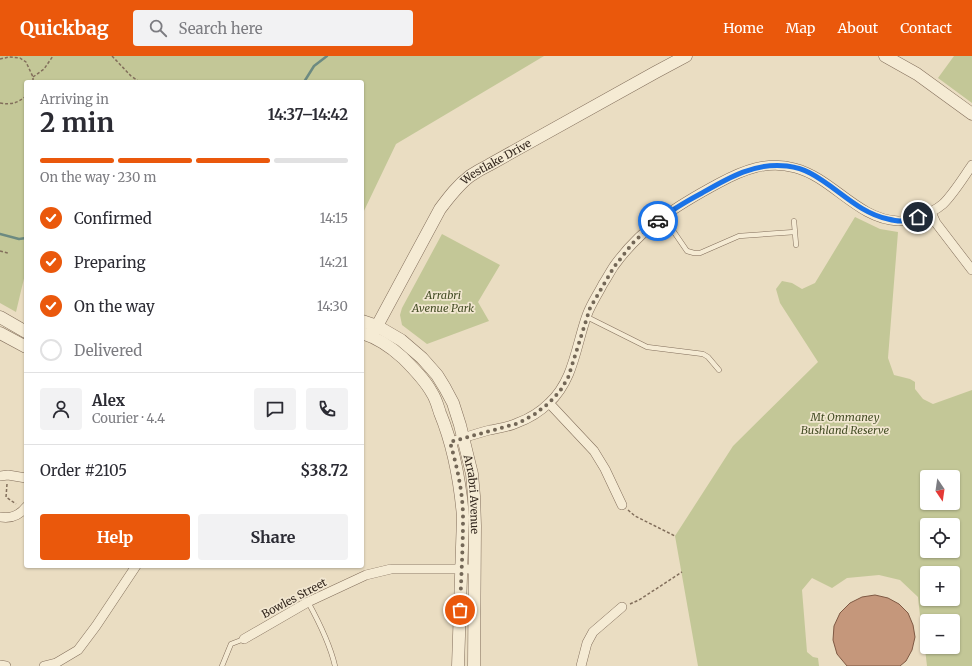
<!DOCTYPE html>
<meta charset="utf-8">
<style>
body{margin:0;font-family:Merriweather,serif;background:#f2f2f3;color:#2b2b33;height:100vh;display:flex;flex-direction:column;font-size:15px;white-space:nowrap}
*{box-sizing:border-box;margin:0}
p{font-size:13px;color:#7c7c81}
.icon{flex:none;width:22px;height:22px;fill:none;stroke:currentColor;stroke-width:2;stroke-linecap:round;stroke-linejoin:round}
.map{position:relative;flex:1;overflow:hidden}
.sheet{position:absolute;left:24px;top:24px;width:340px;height:488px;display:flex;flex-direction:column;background:#fff;border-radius:4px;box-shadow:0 1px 3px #0004}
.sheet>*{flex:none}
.needle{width:26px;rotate:167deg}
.tools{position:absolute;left:920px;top:414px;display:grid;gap:8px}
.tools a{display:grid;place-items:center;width:40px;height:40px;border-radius:4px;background:#fff;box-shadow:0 1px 3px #0004;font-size:20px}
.pin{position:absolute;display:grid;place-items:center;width:34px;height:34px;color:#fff;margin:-17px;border:2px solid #fff;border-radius:50%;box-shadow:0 1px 4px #0007}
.courier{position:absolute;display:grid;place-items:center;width:40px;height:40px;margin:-20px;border:3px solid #1a73e8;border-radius:50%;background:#fff;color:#222;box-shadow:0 1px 5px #0007}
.head em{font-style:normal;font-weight:700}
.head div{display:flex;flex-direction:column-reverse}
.head{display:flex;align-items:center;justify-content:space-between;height:68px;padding:0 16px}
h1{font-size:26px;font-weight:700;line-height:30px}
.bar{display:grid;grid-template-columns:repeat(4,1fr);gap:6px 4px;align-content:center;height:48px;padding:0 16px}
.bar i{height:5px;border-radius:3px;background:#e1e1e2}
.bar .on{background:#ea580c}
.bar p{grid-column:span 4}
.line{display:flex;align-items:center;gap:10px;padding:0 16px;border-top:1px solid #e1e1e2}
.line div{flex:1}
.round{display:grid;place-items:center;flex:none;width:42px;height:42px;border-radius:4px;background:#f2f2f3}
ol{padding:0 16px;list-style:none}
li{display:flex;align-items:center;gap:12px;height:44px}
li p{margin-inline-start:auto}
li .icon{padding:4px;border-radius:50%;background:#ea580c;color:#fff;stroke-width:4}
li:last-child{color:#7c7c81}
li i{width:22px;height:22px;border:2px solid #e1e1e2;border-radius:50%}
.primary-button{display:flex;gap:8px;margin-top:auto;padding:8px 16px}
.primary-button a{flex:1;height:46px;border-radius:4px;background:#ea580c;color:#fff;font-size:16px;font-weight:700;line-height:46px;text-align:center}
.primary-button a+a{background:#f2f2f3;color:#2b2b33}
header{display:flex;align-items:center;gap:24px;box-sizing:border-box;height:56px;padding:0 20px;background:#ea580c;color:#fff}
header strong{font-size:19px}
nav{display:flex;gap:22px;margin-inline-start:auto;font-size:14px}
.search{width:280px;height:36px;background:#f2f2f3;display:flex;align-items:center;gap:10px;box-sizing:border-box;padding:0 14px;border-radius:4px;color:#7c7c81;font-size:15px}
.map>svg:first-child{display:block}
.green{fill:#c3c797;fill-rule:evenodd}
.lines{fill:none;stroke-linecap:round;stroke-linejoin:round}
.stream{stroke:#6c8a81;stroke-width:2.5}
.building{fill:#c5977b;stroke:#7f5943}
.service-casing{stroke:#826e5b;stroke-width:5.5}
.minor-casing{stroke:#826e5b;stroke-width:10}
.tertiary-casing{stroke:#826e5b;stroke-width:13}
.path{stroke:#826e5b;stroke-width:1.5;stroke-dasharray:3 2;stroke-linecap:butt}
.service{stroke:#f5ebd4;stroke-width:4.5}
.minor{stroke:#f5ebd4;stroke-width:9}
.tertiary{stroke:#f5ebd4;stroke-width:12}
.done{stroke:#736757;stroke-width:4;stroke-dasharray:0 7.2}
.route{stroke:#1a73e8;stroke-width:5}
.labels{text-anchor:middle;stroke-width:3.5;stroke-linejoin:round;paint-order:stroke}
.street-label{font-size:11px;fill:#33271e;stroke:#f2e7d1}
.park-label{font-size:11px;font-style:italic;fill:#454e26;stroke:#f2e7d1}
</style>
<header>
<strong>Quickbag</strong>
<div class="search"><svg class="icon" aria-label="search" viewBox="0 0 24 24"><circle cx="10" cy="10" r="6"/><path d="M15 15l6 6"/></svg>Search here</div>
<nav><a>Home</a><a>Map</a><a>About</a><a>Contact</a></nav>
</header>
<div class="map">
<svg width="972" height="610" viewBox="0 0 972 610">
<rect width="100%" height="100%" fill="#eaddc2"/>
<path class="green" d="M0,0H544L396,88L362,159V26H26V214L16,256L0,247Z
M954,0H972V47L938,22Z
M855,161L880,173L898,176L888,302L894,319L910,323L915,326V333L923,343L933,348L972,334V610H927L925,593L921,589V569L918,541L900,524L879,519L847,522L832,532L812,522L802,534L807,596L813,601L818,602L819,610H698L675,480L733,390L818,306L780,247L776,233L782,225L792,227L802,233L815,227ZM927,421H953V447H927ZM927,469H953V495H927ZM927,517H953V543H927ZM927,565H953V591H927Z
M442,178L500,209L478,246L489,265L427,288L402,269L400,259L402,252Z"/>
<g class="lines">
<path class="stream" d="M304,26L314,10L327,0
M0,178L19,183L26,182"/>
</g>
<path class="building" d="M875,539L888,542L899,548L908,557L913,569L915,581L912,594L906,605L900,610H847L837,598L833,584L834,570L840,557L850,547L862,541Z"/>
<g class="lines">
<g class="service-casing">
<path id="service" d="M663,160L687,195L694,197H700L739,180L795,176
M794,165L796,189
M587,261L647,291L703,298L708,301L719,314
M308,546C319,566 330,588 335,610
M222,610L231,588L244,583"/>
</g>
<g class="minor-casing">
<path id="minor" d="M931,156L936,167L972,214
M549,347L594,395L605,413L622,449
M451,386C464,382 477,377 490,374C500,372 509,371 517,367C528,363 541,355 549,347C574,324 576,289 587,259C591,248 598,238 603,228C607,222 610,216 614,210C642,171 678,149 719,127C743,114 768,104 795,112C833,122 857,163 898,165C904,165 910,163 915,162C925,159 935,155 943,148C954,137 963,122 972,109
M0,420L8,419L26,422
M0,461C11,463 19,460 26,451
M244,583L308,546L366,519L391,513H474
M0,609L6,610
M44,610L56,607L78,594L96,570L136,510
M581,610L587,587L593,576L622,551"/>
</g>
<g class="tertiary-casing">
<g id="tertiary">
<path d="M885,0L917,18L972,58"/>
<path d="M0,261L26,276"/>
<path id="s1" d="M362,265L377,270L401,284L422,302L437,319L445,332L453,347L460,369L472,418L474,440L475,470L474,610"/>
<path d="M0,277L26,291"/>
<path d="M362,277C378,282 391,291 403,302C414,313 425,324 432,337C436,343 438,351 440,357C454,391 460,425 463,461L458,610"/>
<path id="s2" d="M371,279L377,270L440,153C449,141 458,129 470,120C476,116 483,112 489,109L656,16L686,0"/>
</g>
</g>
<path class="path" d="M112,0L131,20L140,26
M0,3L9,1L20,2L26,6L33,21V26
M33,21L44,13L53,0
M0,47C11,49 18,47 26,40
M0,195L8,197
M7,428L6,441L16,448
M628,454L635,460L675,480
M630,548L639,544L682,516"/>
<use href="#service" class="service"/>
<use href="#minor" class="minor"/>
<use href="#tertiary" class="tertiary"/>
</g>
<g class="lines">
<path class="done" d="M460,554C461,524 463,493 463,462C463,436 457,411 450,386L519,367L535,358L549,347L560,335L568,322L590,252L614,211L632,188L646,174L658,165"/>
<path class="route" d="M658,165C671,154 687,145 702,137C728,122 755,106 787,110C795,111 803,113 810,117C837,131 858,157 888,163C892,164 897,165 900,165C906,165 913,163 918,161"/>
</g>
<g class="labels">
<g class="street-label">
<text dy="4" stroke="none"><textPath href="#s2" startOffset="218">Westlake Drive</textPath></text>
<text dy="4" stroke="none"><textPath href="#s1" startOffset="220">Arrabri Avenue</textPath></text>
<text transform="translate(294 542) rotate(-28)" y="4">Bowles Street</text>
</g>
<g class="park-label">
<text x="443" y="243">Arrabri<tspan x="443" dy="13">Avenue Park</tspan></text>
<text x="845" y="365">Mt Ommaney<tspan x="845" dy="13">Bushland Reserve</tspan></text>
</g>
</g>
</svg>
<div class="tools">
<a><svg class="needle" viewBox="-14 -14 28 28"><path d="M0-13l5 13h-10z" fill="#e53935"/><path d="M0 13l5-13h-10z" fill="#7c7c81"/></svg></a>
<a><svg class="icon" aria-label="locate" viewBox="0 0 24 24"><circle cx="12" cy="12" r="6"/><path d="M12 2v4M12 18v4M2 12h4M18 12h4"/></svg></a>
<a>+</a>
<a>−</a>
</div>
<div class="pin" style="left:460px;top:554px;background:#ea580c"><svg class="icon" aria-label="bag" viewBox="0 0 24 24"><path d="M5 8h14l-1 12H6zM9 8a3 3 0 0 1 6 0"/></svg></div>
<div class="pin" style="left:918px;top:161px;background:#1f2937"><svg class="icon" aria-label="home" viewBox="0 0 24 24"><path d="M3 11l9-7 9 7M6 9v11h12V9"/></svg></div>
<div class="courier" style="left:658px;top:165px"><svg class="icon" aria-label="car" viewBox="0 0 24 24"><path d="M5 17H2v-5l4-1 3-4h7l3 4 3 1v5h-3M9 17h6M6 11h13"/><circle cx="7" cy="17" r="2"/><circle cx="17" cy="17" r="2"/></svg></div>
<section class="sheet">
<div class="head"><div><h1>2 min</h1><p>Arriving in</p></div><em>14:37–14:42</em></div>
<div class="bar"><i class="on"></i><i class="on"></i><i class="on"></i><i></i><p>On the way · 230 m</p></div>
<ol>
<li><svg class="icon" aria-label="check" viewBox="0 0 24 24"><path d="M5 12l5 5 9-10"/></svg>Confirmed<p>14:15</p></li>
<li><svg class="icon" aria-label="check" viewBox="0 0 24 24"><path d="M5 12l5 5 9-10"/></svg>Preparing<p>14:21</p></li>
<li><svg class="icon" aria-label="check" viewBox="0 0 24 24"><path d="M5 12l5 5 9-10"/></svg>On the way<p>14:30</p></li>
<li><i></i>Delivered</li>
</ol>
<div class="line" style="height:72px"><a class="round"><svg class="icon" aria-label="person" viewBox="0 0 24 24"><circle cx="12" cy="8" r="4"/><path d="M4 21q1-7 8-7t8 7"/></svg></a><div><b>Alex</b><p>Courier · 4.4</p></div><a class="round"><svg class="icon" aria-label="chat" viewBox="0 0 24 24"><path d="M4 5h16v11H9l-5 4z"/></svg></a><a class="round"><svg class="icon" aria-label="phone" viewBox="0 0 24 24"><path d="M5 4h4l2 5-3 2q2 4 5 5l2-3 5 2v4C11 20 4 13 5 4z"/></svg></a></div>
<div class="line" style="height:52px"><div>Order #2105</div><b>$38.72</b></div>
<div class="primary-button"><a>Help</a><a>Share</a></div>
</section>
</div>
